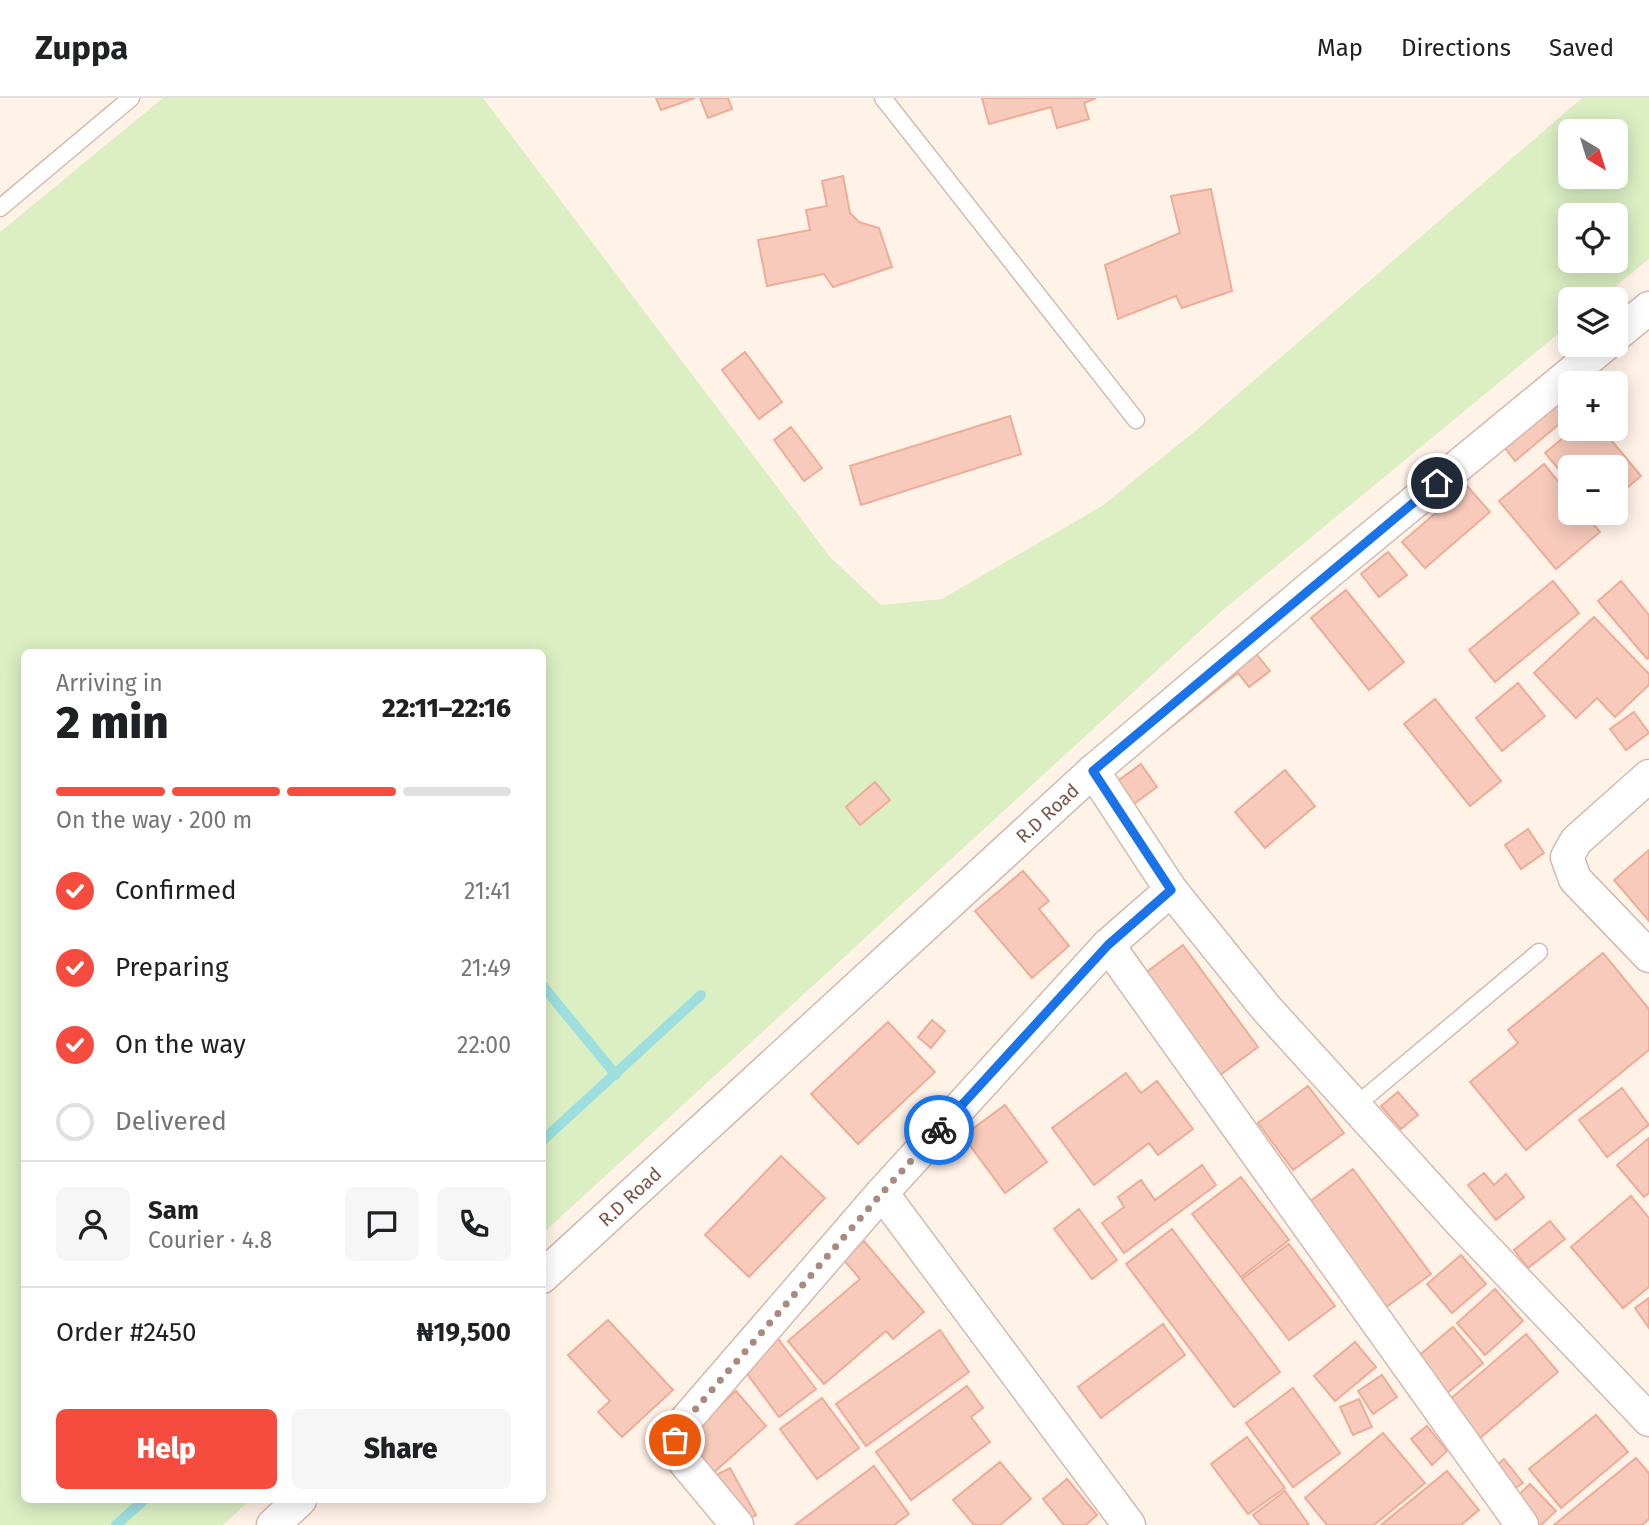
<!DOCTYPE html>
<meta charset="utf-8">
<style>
body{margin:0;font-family:"Fira Sans",sans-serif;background:#f6f6f6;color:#202124;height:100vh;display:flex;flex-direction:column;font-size:26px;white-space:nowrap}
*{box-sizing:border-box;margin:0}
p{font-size:23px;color:#757577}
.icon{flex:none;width:38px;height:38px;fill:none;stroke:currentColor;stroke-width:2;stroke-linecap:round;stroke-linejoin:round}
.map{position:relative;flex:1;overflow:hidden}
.sheet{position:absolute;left:21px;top:551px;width:525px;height:854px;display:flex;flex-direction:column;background:#fff;border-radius:10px;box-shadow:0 4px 18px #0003}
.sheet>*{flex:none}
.needle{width:46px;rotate:142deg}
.controls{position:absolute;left:1558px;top:21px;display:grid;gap:14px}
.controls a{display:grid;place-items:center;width:70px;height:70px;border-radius:10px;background:#fff;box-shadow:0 4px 18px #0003;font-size:35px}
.pin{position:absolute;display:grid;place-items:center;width:60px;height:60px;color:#fff;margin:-30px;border:4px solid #fff;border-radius:50%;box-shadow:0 2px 7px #0007}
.courier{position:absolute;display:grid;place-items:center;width:70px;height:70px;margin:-35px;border:5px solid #1a73e8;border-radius:50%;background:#fff;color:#222;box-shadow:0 2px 9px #0007}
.head em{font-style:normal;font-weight:800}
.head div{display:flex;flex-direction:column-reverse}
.head{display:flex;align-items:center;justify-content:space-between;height:119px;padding:0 35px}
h1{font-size:46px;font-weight:800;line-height:52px}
.bar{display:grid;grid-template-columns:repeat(4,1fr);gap:10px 7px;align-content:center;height:84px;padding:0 35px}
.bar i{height:9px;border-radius:5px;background:#e0e0e0}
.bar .current{background:#f54c3f}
.bar p{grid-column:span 4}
.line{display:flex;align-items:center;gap:18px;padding:0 35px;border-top:2px solid #e0e0e0}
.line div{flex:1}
.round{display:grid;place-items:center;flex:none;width:74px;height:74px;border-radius:10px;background:#f6f6f6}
ol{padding:0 35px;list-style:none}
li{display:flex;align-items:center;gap:21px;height:77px}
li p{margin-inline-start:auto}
li .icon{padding:7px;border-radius:50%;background:#f54c3f;color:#fff;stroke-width:4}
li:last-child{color:#757577}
li i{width:38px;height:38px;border:4px solid #e0e0e0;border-radius:50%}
.cta{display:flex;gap:14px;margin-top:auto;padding:14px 35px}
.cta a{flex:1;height:80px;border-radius:10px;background:#f54c3f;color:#fff;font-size:28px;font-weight:800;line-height:80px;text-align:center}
.cta a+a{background:#f6f6f6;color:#202124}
header{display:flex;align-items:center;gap:42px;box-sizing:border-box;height:98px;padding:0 35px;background:#fff;border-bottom:2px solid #e0e0e0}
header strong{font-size:33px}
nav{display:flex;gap:38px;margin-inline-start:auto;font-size:24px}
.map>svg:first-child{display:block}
.green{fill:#dbefc3;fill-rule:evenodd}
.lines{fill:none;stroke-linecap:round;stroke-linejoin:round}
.stream{stroke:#9ddede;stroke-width:10}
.building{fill:#f7cabb;stroke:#ecad99;stroke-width:2}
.lane-casing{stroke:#d5b9ad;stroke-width:19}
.street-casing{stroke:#d5b9ad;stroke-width:35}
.lane{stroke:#fff;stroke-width:16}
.street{stroke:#fff;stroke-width:32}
.done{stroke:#aa8a7f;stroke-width:7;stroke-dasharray:0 12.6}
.route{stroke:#1a73e8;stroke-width:9}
.labels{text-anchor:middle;stroke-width:5;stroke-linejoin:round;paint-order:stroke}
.street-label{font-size:19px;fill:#7c5247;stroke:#fff7ef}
</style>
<header>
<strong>Zuppa</strong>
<nav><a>Map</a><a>Directions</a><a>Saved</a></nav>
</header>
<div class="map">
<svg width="1649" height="1427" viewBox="0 0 1649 1427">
<rect width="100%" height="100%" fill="#fff2e7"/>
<path class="green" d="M163,0H483L830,459L881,507L942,501L1102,408L1194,334L1582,0H1649V161L1600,201H1570V226L1223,512L543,1135L542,555H24V1402H250L223,1427H0V134ZM1570,33H1615V79H1570ZM1570,117H1615V163H1570Z"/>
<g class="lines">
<path class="stream" d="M542,887L616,977
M542,1043L701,897
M116,1427L144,1402"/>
</g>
<path class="building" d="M656,0H695L661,12Z
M700,0H728L732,11L708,20Z
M982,0H1096L1084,5L1089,21L1057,30L1051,9L989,26Z
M843,78L850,115L859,124L879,130L892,169L833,189L824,176L767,188L758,142L810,132L806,112L827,108L822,83Z
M1211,91L1232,193L1182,210L1176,198L1118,221L1105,167L1180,135L1171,98Z
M745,254L782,304L759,321L722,272Z
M1570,295V317L1515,363L1502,346Z
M1010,318L1021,356L861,407L850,368Z
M791,329L822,370L804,383L774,342Z
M1574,331H1602L1641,378L1615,400V369H1570V385L1545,355Z
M1544,366L1570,398V415H1584L1600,434L1556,471L1499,403Z
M1467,388L1490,414L1425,470L1402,444Z
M1388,454L1407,477L1379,499L1361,476Z
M1553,483L1579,515L1495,584L1469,552Z
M1621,483L1649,517V560L1647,561L1598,503Z
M1346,492L1404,564L1369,592L1311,520Z
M1594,519L1649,576V587L1615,619L1597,600L1576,620L1534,575Z
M1250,548L1270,573L1249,589L1238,575L1162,636L1153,625Z
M1518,585L1545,618L1502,653L1476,620Z
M1435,601L1501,683L1470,708L1404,626Z
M1634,614L1649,635L1626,652L1610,631Z
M1141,666L1157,689L1131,708L1115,685Z
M1285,672L1315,708L1265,750L1235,714Z
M875,684L890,702L860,727L846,709Z
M1528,731L1544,755L1521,771L1505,747Z
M1649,752V823L1614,782Z
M1023,773L1049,803L1039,811L1069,848L1032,880L975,813Z
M1183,847L1258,949L1216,980L1141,878Z
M1603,855L1649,911V952L1526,1052L1470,984L1518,945L1508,932Z
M932,922L945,933L931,950L918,939Z
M888,924L935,974L858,1046L811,996Z
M1126,975L1141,995L1157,983L1193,1031L1158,1057L1149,1045L1094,1087L1052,1030Z
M1308,988L1344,1035L1293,1072L1258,1025Z
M1622,990L1649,1027L1607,1059L1579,1022Z
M1398,994L1418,1017L1401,1031L1381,1008Z
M1005,1007L1047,1064L1005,1095L963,1038Z
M1649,1040V1095L1644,1099L1617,1067Z
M781,1058L825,1100L749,1179L705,1137Z
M1202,1067L1216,1087L1124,1155L1102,1125L1124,1109L1118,1099L1141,1082L1155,1102Z
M1353,1071L1431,1176L1382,1212L1304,1108Z
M1484,1075L1494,1087L1506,1076L1524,1099L1496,1122L1468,1087Z
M1241,1079L1289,1142L1241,1179L1192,1116Z
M1631,1098L1649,1120V1189L1623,1210L1571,1149Z
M1079,1111L1117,1162L1092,1181L1054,1131Z
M1550,1123L1565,1141L1528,1170L1514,1152Z
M1172,1131L1280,1274L1234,1309L1126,1166Z
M864,1143L924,1214L893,1241L886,1233L824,1286L788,1243L860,1181L843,1161Z
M1289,1146L1335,1208L1289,1242L1242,1181Z
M1461,1157L1486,1186L1452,1215L1427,1186Z
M1495,1191L1523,1223L1485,1257L1457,1225Z
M1649,1200V1230L1635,1210Z
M608,1222L673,1292L622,1339L598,1314L610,1303L568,1257Z
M1163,1226L1185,1257L1101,1320L1078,1289Z
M1453,1229L1483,1265L1446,1296L1416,1260Z
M940,1232L969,1274L866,1348L836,1306Z
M1526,1236L1558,1274L1480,1340L1448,1303Z
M776,1238L816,1291L779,1319L739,1265Z
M1355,1244L1376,1269L1335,1303L1314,1278Z
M1382,1277L1397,1299L1373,1316L1358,1293Z
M967,1288L983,1310L971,1319L990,1344L911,1402L876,1354Z
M1293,1290L1340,1355L1293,1389L1246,1325Z
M736,1293L766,1328L712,1376L681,1342Z
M822,1300L859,1350L817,1381L780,1331Z
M1359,1301L1372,1329L1353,1337L1340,1309Z
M1596,1317L1628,1354L1561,1410L1529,1371Z
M1427,1328L1447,1353L1432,1367L1411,1341Z
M1383,1335L1425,1385L1374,1427H1327L1305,1400Z
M1247,1339L1285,1390L1248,1416L1211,1366Z
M1636,1360L1649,1375V1421L1642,1427H1554Z
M1504,1361L1523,1385L1511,1393L1493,1371Z
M1000,1364L1031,1401L1000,1427H974L953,1402Z
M874,1368L909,1416L894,1427H795Z
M730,1370L756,1417L742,1425L716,1377Z
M1447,1373L1479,1412L1461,1427H1381Z
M1067,1381L1097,1417L1086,1427H1064L1043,1401Z
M1530,1386L1556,1413L1541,1427H1537L1513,1402Z
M1285,1393L1309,1427H1261L1253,1417Z"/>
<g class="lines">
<g class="lane-casing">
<path id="lane" d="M883,0L1136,322
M0,110L131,0
M1354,1009L1539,854"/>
</g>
<g class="street-casing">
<g id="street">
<path d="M1615,238L1649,210"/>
<path d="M1093,673L1171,792L1266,910L1464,1128L1649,1322"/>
<path d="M1649,678L1576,743L1567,759L1575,781L1649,858"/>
<path d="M1108,847L1522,1427"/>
<path d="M882,1095L1129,1427"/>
<path id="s1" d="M542,1179L1093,673L1311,489L1605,247"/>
<path d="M273,1427L300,1402"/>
<path d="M737,1427L674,1351L679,1330L882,1095L1108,847L1171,792"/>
</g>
</g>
<use href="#lane" class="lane"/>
<use href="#street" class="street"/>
</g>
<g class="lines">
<path class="done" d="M675,1342L680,1329L882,1095L939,1032"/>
<path class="route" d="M939,1032L1108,847L1171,792L1093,673L1437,385"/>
</g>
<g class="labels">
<g class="street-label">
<text dy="7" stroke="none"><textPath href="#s1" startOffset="686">R.D Road</textPath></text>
<text dy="7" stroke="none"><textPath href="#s1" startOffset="119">R.D Road</textPath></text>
</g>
</g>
</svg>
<div class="controls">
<a><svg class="needle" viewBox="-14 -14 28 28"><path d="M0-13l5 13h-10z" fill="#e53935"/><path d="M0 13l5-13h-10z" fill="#757577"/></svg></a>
<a><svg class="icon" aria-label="locate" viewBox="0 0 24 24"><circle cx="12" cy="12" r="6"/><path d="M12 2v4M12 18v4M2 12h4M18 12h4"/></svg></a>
<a><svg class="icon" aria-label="layers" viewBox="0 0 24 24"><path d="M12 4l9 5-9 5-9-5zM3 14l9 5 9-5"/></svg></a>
<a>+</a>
<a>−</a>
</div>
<div class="pin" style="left:675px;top:1342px;background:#ea580c"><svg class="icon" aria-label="bag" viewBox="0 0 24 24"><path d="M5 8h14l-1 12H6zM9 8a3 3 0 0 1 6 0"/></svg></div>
<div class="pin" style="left:1437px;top:385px;background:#1f2937"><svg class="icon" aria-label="home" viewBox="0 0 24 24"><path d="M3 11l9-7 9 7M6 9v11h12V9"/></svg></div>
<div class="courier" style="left:939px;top:1032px"><svg class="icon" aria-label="bike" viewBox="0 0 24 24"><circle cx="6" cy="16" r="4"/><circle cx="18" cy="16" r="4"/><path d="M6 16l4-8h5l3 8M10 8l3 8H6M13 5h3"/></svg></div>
<section class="sheet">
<div class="head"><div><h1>2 min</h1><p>Arriving in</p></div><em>22:11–22:16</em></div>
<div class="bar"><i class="current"></i><i class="current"></i><i class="current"></i><i></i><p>On the way · 200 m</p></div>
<ol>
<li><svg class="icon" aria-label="check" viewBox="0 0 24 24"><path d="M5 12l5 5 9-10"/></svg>Confirmed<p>21:41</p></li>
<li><svg class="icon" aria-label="check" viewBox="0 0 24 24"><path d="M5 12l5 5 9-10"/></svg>Preparing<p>21:49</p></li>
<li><svg class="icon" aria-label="check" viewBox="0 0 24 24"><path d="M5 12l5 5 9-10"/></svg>On the way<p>22:00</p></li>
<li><i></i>Delivered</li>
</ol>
<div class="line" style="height:126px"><a class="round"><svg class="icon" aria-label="person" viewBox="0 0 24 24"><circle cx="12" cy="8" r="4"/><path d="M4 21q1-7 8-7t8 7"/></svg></a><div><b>Sam</b><p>Courier · 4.8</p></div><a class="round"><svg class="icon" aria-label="chat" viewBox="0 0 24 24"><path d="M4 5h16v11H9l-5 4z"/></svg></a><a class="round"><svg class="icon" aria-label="phone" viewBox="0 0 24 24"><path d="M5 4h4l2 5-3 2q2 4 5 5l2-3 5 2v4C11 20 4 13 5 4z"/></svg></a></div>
<div class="line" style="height:91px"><div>Order #2450</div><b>₦19,500</b></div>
<div class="cta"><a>Help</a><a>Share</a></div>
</section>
</div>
